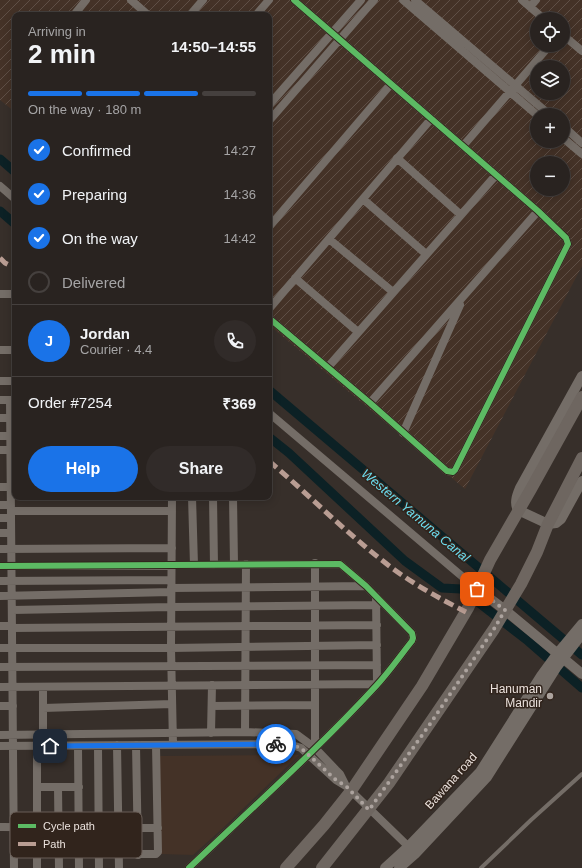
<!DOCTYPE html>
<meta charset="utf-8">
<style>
body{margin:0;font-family:Helvetica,sans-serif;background:#312b29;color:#f1f3f6;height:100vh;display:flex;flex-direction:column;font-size:15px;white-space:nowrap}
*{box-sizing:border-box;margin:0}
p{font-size:13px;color:#a5a4a5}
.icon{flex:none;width:22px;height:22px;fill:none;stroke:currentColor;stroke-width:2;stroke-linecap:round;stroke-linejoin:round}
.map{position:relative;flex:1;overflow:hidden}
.drawer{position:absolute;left:12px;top:12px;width:260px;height:488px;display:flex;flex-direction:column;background:#292320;border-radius:8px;box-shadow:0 2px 10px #0003,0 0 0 1px #45403e}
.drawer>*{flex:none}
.buttons{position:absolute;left:530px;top:12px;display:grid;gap:8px}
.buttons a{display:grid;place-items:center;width:40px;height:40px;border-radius:50%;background:#292320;box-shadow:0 2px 10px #0003,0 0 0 1px #45403e;font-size:20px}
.pin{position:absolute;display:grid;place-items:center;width:34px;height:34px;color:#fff;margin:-17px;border-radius:8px;box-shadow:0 2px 6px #0006}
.courier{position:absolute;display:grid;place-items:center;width:40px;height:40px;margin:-20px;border:3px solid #1a73e8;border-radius:50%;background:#fff;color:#222;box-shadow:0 1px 5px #0007}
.headline em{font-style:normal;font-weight:600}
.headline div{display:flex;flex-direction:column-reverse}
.headline{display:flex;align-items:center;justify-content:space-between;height:68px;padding:0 16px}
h1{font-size:26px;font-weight:600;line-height:30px}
.bar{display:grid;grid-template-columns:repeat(4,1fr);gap:6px 4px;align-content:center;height:48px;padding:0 16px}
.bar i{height:5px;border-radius:3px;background:#45403e}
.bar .on{background:#1a73e8}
.bar p{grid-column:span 4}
.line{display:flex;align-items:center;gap:10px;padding:0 16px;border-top:1px solid #45403e}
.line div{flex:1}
.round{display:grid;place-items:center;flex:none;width:42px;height:42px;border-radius:21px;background:#312b29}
ol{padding:0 16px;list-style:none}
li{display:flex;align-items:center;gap:12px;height:44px}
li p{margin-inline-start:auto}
li .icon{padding:4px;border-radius:50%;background:#1a73e8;color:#fff;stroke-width:4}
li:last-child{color:#a5a4a5}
li i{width:22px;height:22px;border:2px solid #45403e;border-radius:50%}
.primary-button{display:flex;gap:8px;margin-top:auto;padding:8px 16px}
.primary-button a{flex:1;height:46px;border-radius:24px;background:#1a73e8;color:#fff;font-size:16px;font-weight:600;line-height:46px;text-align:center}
.primary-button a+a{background:#312b29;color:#f1f3f6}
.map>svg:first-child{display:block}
.built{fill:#443227}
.industrial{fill:url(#industrial-furrows);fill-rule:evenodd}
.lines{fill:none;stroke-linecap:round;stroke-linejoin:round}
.canal{stroke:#0c2125;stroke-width:9}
.service{stroke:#746d67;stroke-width:4}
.minor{stroke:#746d67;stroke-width:8}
.tertiary{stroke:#746d67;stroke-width:10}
.secondary{stroke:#6e6660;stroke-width:12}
.quiet{stroke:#b99d93;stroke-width:5;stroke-dasharray:10 5;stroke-linecap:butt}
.cycleway-casing{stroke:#31241c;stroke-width:8}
.cycleway{stroke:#5cba63;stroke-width:6}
.done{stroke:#aca39e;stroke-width:4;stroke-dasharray:0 7.2}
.route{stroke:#1a73e8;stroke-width:5}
.poi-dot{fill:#aca39e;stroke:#31241c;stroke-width:1.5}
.labels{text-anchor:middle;stroke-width:3;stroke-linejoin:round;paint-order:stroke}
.poi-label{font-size:12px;fill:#ebe2dd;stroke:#31241c;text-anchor:end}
.street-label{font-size:12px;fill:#ebe2dd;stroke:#31241c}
.water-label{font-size:13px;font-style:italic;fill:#6cddef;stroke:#31241c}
.key{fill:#31241c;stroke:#695d56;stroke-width:1}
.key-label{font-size:11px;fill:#ebe2dd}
</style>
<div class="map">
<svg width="582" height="868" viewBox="0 0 582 868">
<defs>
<pattern id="industrial-furrows" width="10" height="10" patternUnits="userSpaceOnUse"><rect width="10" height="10" fill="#443227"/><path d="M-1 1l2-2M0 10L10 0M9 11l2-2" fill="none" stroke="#5f4f46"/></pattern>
</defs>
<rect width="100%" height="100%" fill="#372f2a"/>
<path class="built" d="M299,755L222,829L193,855L160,854V756Z"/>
<path class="industrial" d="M0,0H582V266L465,489L269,325V15H15V112L0,100ZM537,19H563V45H537ZM537,67H563V93H537ZM537,115H563V141H537ZM537,163H563V189H537Z"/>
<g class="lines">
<path class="canal" d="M0,159L15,172
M0,211L15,224
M269,390L582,655
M269,437L289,453L405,561L442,588L461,589L528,641L582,688"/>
<path class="service" d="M481,868L531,820L582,774"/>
<path class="minor" d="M131,0L148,15
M403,0L537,115
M415,0L550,115
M522,0L544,19
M530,7L536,0
M74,15L86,0
M190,15L203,0
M256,15L269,0
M563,35L582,51
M269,105L361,0
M269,121L374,0
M563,126L582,143
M563,138L582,154
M463,146L550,45
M397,158L461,215
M0,186L15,199
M363,199L426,254
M269,227L391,84
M329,239L393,292
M295,278L358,332
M0,294H15
M269,309L431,119
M269,318L370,403L447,471L453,472L455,470L568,244L566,238L538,211L294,0
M0,350H15
M328,367L496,175
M0,381H15
M0,400H15
M10,400L14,868
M370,403L538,211
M269,413L477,589
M0,418H15
M403,433L460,305
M0,436H15
M0,450H15
M0,487H11
M172,497L171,648L173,745
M192,497L194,565
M213,497L214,565
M233,497L234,564
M0,505H11
M11,511H172
M0,518H11
M0,533H11
M0,549L172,548
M315,563V748
M0,566L340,564L366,586L412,633L413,638L412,641C400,656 389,672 376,686C317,750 252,808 189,868
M0,581L171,580
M171,588L366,586
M0,596L171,592
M12,610L171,607L377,605
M0,626H12
M12,628L377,625
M0,648H171L377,645
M0,667L377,665
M0,687L377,684L376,596
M43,687V734
M0,706H13
M212,706L315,705
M43,708L172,704
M245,732L246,564
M211,733L212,685
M0,735L245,732L296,734L315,748L336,770L340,774L346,786
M117,745L119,868
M136,745L138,855
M0,746L289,744L301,748L336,780L346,786L412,850
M37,746V868
M78,746L79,868
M98,746L99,868
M37,787H79
M58,787L59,868
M0,827L158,828
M119,854H156L158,852L156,745"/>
<path class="tertiary" d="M582,376L520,488C517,495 514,503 518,510L548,524L556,523L561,519L582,481
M477,589L505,610L582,674
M385,868L408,847L480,772L541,676L557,654L582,624
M399,868L415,854L487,777L556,668L582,634"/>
<path class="secondary" d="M286,868L324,825L351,791L422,686L468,608L490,560L531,489L582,397
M322,868L389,783L494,629L521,584L537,552L548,524L582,458"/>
<path class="quiet" d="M0,258L5,263L15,268
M269,461C308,494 343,530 383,561C409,582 437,597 466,612"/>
<g class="cycleway-casing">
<path id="cycleway" d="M269,318L370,403L447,471L453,472L455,470L568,244L566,238L538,211L294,0
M0,566L340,564L366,586L412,633L413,638L412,641C400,656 389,672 376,686C317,750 252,808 189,868"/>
</g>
<use href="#cycleway" class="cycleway"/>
</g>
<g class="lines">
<path class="done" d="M276,744H289L301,748L336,780L346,786L369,810L430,724L494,629L505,610L477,589"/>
<path class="route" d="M50,746L276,744"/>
</g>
<circle class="poi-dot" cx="550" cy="696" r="4"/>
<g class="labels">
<g class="poi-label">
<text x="542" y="693">Hanuman<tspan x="542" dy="14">Mandir</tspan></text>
</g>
<g class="street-label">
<text transform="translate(451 781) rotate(-48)" y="4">Bawana road</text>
</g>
<g class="water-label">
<text transform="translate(416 515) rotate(40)" y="5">Western Yamuna Canal</text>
</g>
</g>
<rect x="10" y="812" width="132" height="46" rx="6" class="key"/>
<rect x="18" y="824" width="18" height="4" fill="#5cba63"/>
<rect x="18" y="842" width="18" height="4" fill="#b99d93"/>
<g class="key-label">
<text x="43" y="830">Cycle path</text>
<text x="43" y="848">Path</text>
</g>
</svg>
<div class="buttons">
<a><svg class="icon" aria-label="locate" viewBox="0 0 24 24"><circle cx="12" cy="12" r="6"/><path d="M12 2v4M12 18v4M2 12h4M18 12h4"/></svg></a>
<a><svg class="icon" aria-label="layers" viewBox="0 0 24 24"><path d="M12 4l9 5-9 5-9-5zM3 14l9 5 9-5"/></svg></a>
<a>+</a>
<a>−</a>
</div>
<div class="pin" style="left:477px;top:589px;background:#ea580c"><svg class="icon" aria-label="bag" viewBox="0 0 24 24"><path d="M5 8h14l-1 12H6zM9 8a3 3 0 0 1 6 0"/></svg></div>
<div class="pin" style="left:50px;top:746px;background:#1f2937"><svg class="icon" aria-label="home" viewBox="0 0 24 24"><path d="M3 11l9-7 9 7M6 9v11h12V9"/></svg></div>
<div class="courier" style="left:276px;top:744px"><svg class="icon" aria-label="bike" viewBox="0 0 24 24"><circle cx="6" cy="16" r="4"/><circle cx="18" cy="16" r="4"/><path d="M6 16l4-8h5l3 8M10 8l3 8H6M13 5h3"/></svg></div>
<section class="drawer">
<div class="headline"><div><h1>2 min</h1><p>Arriving in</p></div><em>14:50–14:55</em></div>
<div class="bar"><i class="on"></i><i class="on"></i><i class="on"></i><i></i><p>On the way · 180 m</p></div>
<ol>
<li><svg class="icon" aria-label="check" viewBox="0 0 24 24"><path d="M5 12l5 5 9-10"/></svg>Confirmed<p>14:27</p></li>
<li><svg class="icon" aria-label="check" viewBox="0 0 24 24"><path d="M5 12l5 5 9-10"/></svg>Preparing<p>14:36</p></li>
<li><svg class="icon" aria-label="check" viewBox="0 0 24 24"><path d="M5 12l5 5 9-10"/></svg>On the way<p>14:42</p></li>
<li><i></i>Delivered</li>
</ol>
<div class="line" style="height:72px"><b class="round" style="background:#1a73e8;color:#fff">J</b><div><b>Jordan</b><p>Courier · 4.4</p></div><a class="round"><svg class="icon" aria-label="phone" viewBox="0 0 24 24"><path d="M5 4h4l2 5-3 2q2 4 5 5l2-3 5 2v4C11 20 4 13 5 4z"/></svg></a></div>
<div class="line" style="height:52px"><div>Order #7254</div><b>₹369</b></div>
<div class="primary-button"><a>Help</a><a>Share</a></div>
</section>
</div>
